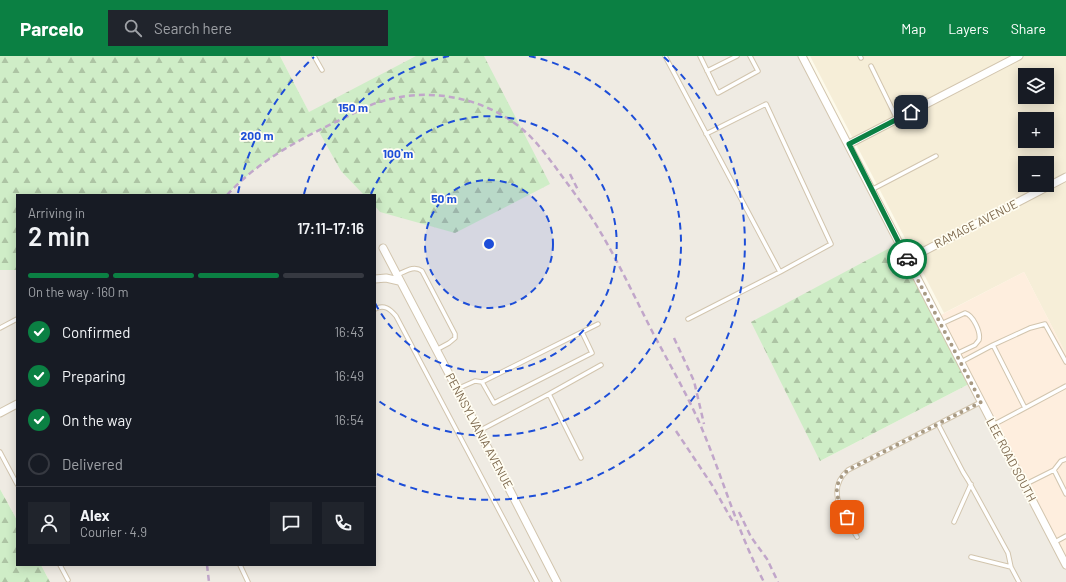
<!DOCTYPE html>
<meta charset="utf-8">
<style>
body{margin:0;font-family:Barlow,sans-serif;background:#20242c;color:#f1f3f6;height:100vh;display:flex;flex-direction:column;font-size:15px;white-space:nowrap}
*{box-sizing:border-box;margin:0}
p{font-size:13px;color:#9ea1a6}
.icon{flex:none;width:22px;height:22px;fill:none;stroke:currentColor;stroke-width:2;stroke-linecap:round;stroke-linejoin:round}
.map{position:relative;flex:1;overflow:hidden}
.side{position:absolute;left:16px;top:138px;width:360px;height:372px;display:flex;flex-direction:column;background:#171b24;border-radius:0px;box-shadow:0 2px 10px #0003}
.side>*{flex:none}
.buttons{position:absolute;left:1018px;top:12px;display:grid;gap:8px}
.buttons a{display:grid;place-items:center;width:36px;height:36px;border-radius:0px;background:#171b24;box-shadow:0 2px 10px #0003;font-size:20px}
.pin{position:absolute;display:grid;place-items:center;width:34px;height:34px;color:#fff;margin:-17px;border-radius:8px;box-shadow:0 2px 6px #0006}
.courier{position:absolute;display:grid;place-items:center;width:40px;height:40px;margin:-20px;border:3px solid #0b8043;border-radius:50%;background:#fff;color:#222;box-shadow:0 1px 5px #0007}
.summary em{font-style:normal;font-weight:600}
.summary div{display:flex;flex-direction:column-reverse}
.summary{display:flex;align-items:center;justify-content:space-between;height:68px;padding:0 12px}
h1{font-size:26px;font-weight:600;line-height:30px}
.bar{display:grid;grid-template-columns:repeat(4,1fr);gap:6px 4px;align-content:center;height:48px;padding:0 12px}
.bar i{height:5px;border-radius:3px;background:#363941}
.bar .selected{background:#0b8043}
.bar p{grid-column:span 4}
.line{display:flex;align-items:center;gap:10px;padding:0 12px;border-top:1px solid #363941}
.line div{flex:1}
.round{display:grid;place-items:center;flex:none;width:42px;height:42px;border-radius:0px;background:#20242c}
ol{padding:0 12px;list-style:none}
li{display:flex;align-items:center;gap:12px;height:44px}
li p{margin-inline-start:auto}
li .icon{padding:4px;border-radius:50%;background:#0b8043;color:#fff;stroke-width:4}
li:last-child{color:#9ea1a6}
li i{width:22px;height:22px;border:2px solid #363941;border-radius:50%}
header{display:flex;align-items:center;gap:24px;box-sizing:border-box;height:56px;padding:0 20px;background:#0b8043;color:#fff}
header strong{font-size:19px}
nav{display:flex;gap:22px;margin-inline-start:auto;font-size:14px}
.search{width:280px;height:36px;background:#20242c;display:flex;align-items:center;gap:10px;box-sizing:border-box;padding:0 14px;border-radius:0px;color:#9ea1a6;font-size:15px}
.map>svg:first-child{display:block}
.residential{fill:#f6eed8;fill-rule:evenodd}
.commercial{fill:#feeede}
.industrial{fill:#efebe3}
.forest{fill:url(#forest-firs)}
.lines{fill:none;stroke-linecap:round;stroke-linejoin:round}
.service-casing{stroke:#d2c5ae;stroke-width:5.5}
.minor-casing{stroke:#d2c5ae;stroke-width:9}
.service{stroke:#fff;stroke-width:3.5}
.minor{stroke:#fff;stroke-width:7}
.rail{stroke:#c1a6ca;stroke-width:2.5;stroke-dasharray:6 4;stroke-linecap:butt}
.done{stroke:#a89a83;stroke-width:4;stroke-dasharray:0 7.2}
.route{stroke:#0b8043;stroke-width:5}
.ring{fill:none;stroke:#1d4ed8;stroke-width:2;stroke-dasharray:7 5}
.labels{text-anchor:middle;stroke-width:3.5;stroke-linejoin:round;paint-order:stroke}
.street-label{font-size:12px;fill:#7b664b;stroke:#fffdf2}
.centre{fill:#1d4ed8;stroke:#fffdf2;stroke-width:2}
.ring-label{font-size:12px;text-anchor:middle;font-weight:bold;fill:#1d4ed8;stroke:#fffdf2;stroke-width:3.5;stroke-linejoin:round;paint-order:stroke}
</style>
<header>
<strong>Parcelo</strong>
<div class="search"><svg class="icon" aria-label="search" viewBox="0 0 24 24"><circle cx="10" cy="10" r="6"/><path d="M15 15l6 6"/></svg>Search here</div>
<nav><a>Map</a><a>Layers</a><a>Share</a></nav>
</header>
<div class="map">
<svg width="1066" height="526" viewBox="0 0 1066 526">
<defs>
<pattern id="forest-firs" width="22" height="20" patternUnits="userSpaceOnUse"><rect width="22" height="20" fill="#cfedc7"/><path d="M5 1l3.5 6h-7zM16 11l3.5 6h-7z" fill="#adc4a4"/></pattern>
</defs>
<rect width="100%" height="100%" fill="#fdfaeb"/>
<path class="residential" d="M810,0H1066V298L1024,216L944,257ZM1025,19H1047V41H1025ZM1025,63H1047V85H1025ZM1025,107H1047V129H1025Z"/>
<path class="commercial" d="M1024,216L1066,298V509L937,261Z"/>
<path class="industrial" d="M280,0H802L899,187L820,405L971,327L1066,509V526H50L41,509H375V139H227L249,118L267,105L294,87L318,74Z
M0,214H17V464L0,433Z"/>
<path class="forest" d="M0,0H280L309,56L416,0H484L550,128L455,177L380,156L375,150V139H364L341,115L318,74C285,92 253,111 227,139H17V214H0Z
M899,187L971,327L820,405L751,266Z
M0,433L17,464V509H41L50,526H0Z"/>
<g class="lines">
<g class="service-casing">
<path id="service" d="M314,0L322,14
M665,0L780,216
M700,0L718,37L758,15L750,0
M860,0L861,2
M871,10L897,63
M707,15L737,0
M871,134L936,100
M397,219C406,215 414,209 422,215L455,278V282L449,287L436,294
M375,253C384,248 390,253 396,260L537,526
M688,263L780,216L831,188L766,48L706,78
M941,268L965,257C973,259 981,276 979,284L975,289L956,298
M0,272L17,263
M993,289L1030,272L1045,268L1066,306
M961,306L993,289L1025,352L993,369
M482,326L494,347L592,297L582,276
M457,333L475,325L482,326L598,268
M549,338L601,309
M981,346L938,368L963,416L968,424L1008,497L1011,511L1019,526
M1025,352L1066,330
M479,375L549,338L581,402
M0,396L17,428
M1054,414L1061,405L1066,403
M1024,429L1054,414L1066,438
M954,466L971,428
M857,481C845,459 824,435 848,414L938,368
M1055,486L1066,480
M971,501L1011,511
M60,509L68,524
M240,509L248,526"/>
</g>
<g class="minor-casing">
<path id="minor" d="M802,0L1066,509
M849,88L1019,0
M383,192L502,419L557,526
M907,204L1066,121
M375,223L386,222L399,225
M0,357L17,348"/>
</g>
<use href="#service" class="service"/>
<use href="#minor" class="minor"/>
<path class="rail" d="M570,118L579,136
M227,139C260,103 304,81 348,60C359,55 370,48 383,45C426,32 476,40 513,66C532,79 545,97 559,116C572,134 586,152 598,172C618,205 635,242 653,277C671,311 691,345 705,380C725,429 739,479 764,526
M674,282L694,325L704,368
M676,375L712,429L733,466
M739,456L751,481L767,503L778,526
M207,509L209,526"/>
</g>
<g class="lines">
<path class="done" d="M847,461C837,443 830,430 848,414L981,346L907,203"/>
<path class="route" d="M907,203L849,88L911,56"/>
</g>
<circle cx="489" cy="188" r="64" fill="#1d4ed8" fill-opacity=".12"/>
<g class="ring">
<circle cx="489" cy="188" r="64"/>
<path d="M371 138A128 128 0 1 1 375 247"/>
<path d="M304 138A192 192 0 0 1 449 0M529 0A192 192 0 1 1 376 343"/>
<path d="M238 137A256 256 0 0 1 314 1M664 1A256 256 0 0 1 377 418"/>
</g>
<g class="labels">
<g class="street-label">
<text transform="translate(976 168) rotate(-27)" y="4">RAMAGE AVENUE</text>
<text transform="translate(479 375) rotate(62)" y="4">PENNSYLVANIA AVENUE</text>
<text transform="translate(1011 404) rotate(62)" y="4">LEE ROAD SOUTH</text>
</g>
</g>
<circle cx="489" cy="188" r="6" class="centre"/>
<g class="ring-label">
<text x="353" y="56">150 m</text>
<text x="257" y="84">200 m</text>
<text x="398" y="102">100 m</text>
<text x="444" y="147">50 m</text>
</g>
</svg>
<div class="buttons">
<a><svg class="icon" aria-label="layers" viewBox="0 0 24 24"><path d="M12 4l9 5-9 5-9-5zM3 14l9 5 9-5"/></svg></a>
<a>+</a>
<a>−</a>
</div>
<div class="pin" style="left:847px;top:461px;background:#ea580c"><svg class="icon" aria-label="bag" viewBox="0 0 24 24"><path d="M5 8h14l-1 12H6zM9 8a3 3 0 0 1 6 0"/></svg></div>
<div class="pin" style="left:911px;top:56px;background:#1f2937"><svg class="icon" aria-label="home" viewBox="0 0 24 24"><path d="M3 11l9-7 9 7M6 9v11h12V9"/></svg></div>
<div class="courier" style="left:907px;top:203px"><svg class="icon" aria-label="car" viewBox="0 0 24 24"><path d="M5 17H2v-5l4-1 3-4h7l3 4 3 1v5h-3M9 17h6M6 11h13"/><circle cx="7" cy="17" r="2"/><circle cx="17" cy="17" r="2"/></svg></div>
<section class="side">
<div class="summary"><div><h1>2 min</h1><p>Arriving in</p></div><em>17:11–17:16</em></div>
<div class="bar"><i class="selected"></i><i class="selected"></i><i class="selected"></i><i></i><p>On the way · 160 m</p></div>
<ol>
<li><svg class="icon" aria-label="check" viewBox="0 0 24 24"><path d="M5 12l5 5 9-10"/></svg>Confirmed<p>16:43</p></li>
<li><svg class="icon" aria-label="check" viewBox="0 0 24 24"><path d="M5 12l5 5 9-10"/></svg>Preparing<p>16:49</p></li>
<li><svg class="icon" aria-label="check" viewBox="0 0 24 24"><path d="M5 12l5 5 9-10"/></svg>On the way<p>16:54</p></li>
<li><i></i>Delivered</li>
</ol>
<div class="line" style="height:72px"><a class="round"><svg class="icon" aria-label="person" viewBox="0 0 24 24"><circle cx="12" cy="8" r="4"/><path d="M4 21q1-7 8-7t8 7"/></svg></a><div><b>Alex</b><p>Courier · 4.9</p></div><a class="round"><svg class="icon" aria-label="chat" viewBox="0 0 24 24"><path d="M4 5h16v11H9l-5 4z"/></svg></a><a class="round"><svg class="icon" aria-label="phone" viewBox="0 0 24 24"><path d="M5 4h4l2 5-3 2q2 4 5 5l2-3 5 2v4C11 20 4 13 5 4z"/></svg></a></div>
</section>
</div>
